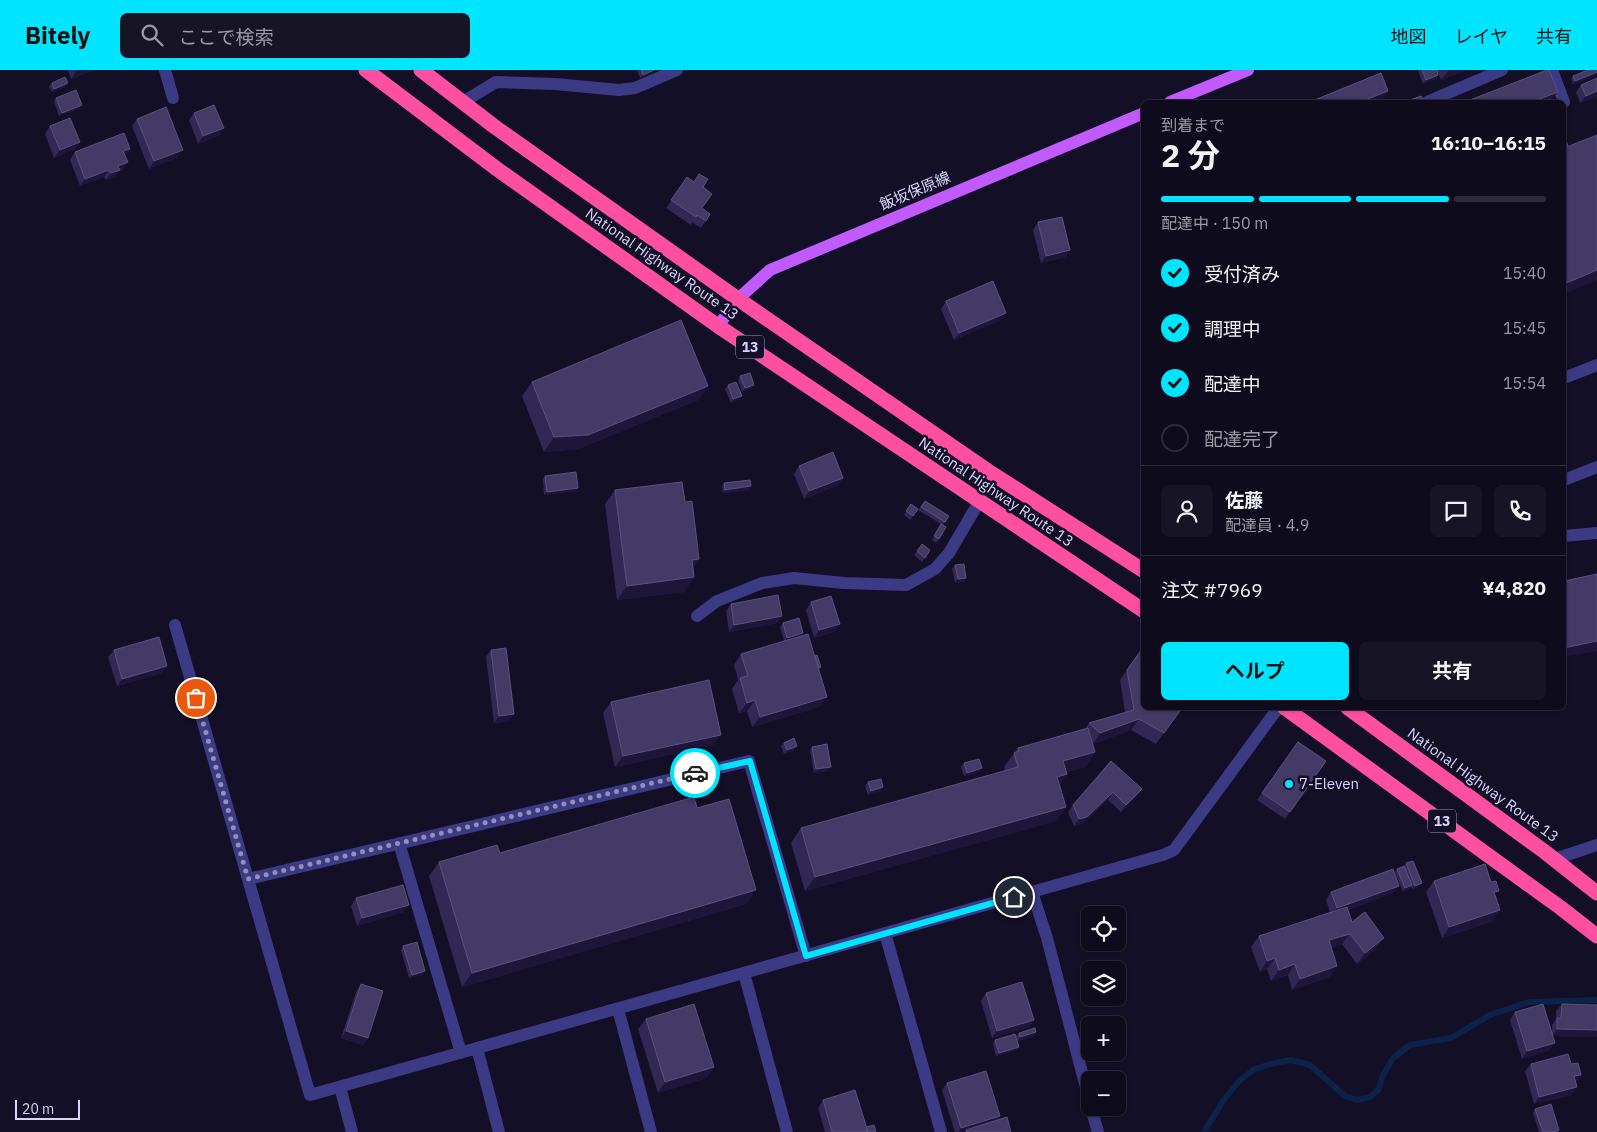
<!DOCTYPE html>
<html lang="ja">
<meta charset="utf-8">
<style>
body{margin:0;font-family:"IBM Plex Sans","Noto Sans JP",sans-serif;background:#171425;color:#f1f3f6;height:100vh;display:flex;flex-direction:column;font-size:19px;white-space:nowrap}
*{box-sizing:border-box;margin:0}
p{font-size:16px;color:#9b9ba3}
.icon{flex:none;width:28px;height:28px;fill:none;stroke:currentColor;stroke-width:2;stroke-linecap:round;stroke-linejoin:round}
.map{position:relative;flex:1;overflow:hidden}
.side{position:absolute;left:1141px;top:30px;width:425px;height:610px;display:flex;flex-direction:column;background:#0e0b1c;border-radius:8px;box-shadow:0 1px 4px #0004,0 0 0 1px #2e2b3b}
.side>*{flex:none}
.fabs{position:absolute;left:1081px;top:836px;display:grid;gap:10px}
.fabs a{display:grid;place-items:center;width:45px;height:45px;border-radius:8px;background:#0e0b1c;box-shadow:0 1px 4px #0004,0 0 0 1px #2e2b3b;font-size:25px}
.scale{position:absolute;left:15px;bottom:12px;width:65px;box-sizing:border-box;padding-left:5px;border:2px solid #d9d4ff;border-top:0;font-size:14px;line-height:18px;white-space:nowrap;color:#d9d4ff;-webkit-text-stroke:4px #130f26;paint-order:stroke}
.pin{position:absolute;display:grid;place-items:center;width:42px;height:42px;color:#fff;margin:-21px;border:2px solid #fff;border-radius:50%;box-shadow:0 1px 5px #0007}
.courier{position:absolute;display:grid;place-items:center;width:50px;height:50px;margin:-25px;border:4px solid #00e5ff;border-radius:50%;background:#fff;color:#222;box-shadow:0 1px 6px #0007}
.overview em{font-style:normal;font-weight:700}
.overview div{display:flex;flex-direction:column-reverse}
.overview{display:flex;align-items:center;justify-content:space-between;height:85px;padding:0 20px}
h1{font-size:32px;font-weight:700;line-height:38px}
.bar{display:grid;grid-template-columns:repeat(4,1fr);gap:8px 5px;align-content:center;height:60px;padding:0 20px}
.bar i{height:6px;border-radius:4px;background:#2e2b3b}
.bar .on{background:#00e5ff}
.bar p{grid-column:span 4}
.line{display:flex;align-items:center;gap:12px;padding:0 20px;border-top:1px solid #2e2b3b}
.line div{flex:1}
.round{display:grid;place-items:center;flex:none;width:52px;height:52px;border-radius:8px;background:#171425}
ol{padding:0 20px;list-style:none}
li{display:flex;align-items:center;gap:15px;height:55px}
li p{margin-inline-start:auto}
li .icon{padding:5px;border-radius:50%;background:#00e5ff;color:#111;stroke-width:4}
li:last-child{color:#9b9ba3}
li i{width:28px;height:28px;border:2px solid #2e2b3b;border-radius:50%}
.cta{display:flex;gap:10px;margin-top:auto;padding:10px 20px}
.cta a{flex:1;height:58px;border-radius:8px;background:#00e5ff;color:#111;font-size:20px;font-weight:700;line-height:58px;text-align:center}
.cta a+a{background:#171425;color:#f1f3f6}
header{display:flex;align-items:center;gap:30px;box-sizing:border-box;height:70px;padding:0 25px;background:#00e5ff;color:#111}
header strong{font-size:24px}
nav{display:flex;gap:28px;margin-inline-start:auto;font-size:18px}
.search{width:350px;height:45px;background:#171425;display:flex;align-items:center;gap:12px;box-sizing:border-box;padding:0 18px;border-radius:8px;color:#9b9ba3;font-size:19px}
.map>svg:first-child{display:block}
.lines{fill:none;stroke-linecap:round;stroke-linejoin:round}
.stream{stroke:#0c2248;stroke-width:6}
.minor{stroke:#3d3a85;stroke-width:12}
.major{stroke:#c25bff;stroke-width:12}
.highway{stroke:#ff4fa3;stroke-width:15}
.wall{fill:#312854}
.shaded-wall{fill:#1d163a}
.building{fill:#433a66;stroke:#5a527e}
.done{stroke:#948fb3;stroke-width:5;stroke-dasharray:0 9}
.route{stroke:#00e5ff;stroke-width:6}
.poi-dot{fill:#00e5ff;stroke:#130f26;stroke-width:2}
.labels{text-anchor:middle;stroke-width:5;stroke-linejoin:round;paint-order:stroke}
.shield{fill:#130f26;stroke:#9e99be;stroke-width:1}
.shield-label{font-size:14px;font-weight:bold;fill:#d9d4ff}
.street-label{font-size:15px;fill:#d9d4ff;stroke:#130f26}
.poi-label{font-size:15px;fill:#d9d4ff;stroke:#130f26;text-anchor:start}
</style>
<header>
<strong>Bitely</strong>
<div class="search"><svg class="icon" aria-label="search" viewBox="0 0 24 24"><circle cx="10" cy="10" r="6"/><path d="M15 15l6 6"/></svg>ここで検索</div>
<nav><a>地図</a><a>レイヤ</a><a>共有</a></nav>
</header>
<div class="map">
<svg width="1597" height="1062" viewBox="0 0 1597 1062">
<rect width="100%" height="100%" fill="#130f26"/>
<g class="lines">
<path class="stream" d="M1204,1062L1223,1031L1239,1011L1253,1000L1270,994L1291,990L1310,995L1345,1026L1357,1030L1370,1027L1379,1019L1382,1007L1393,988L1410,975L1451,968L1490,945L1529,932L1597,930"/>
<path class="minor" d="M165,0L173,28
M1552,0L1564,32
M463,32L496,12L555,14L619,20L635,18L677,0
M1427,32L1502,0
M1564,308L1597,295
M1564,410L1597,397
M1564,466L1597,463
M697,546L717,531L762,513L794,508L844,513L906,515L935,499L949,483L979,432
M175,555L310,1025L1163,785L1174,780L1278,638
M399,773L461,983
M1555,789L1597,775
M248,809L749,691L806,886
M1032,822L1047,868L1090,1033
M885,863L941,1062
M744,903L787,1062
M618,939L651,1062
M477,978L499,1062
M340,1017L352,1062
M1091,1038L1098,1062"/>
<path class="major" d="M1170,32L1248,0
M718,256L738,229L770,200L1144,43"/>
<path class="highway" d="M366,0L497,99L718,256L1144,541
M421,0L495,57L738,229L988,401L1144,501
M1285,638L1561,838L1597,866
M1348,638L1545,782L1597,823"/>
</g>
<path class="wall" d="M68,0H94L71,9Z
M637,0H654L651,4L640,8Z
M1418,0H1437L1438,5L1436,9L1423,14Z
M1437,0H1467L1441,10Z
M1597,0V5L1573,14L1571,9L1573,6Z
M52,13L65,17L52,22L49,16Z
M1581,15L1597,27L1580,33L1576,22Z
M56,28L79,38L59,46L54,31Z
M194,43L219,65L198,74L189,50Z
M137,49L178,87L149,99L132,56Z
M50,56L80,72L75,79L54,88L45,64Z
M130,79L125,86L123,100L119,101L115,107L106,110L104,107L80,116L70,90L75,82Z
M699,104L703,117L702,138L710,144L701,158L692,152L691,155L666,138L687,107L694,112Z
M1038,152L1070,180L1065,187L1041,193L1033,160Z
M946,231L1006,243L1001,250L954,270L941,239Z
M740,306L754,315L751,318L742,322L738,310Z
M532,312L698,330L578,379L544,382L522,326Z
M728,315L739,329L731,333L725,319Z
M799,396L843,408L838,415L804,429L794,404Z
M545,406L578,418L575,421L544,425L543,409Z
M724,413L749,420L723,423L722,417Z
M615,420L685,432L699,489L693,498L694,507L684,522L617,530L605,434Z
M925,431L949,446L943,455L939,469L936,473L932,470L941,454L918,440Z
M911,434L918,439L910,450L904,445Z
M930,480L922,492L914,485L917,481Z
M955,495L966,508L964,512L955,513L952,499Z
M811,532L840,554L834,562L814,568L806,540Z
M731,534L782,546L777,553L729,562L726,541Z
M783,553L801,566L815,586L821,597L819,600L827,627L819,637L752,657L747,641L739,643L732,619L738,610L734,595L741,584L784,571L780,557Z
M1144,576L1182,638L1156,674L1131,660L1093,674L1095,682L1085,697L1066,702L1060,715L1066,737L1056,751L805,821L791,773L801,758L1005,701L1004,697L1018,678L1085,659L1089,653L1125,642L1120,610Z
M114,580L167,596L162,603L117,616L108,587Z
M491,580L514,644L509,651L494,653L486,587Z
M611,632L713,675L615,697L603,643Z
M1298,672L1326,691L1285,749L1257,730Z
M784,673L797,676L794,680L784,684L781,676Z
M812,677L828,701L814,703L810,680Z
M1111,691L1142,719L1137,726L1121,742L1108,730L1082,754L1074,756L1068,742L1073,735Z
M964,693L979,702L964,706L961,697Z
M868,712L881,721L868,725L865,716Z
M697,738L746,834L462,917L429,806L439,792L500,783Z
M1406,793L1419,817L1412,819L1411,817L1409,819L1403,822L1395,802L1397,799L1404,796Z
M1434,811L1496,826L1493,851L1442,868L1426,822Z
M1331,822L1393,823L1348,840L1352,852L1376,879L1357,894L1342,874L1331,878L1330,907L1292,920L1288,905L1271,911L1267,899L1260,902L1251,877L1259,866L1330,842L1326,830Z
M356,828L403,842L357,856L351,836Z
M403,876L423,905L409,908L401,880Z
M361,914L368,968L363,975L341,968L356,922Z
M986,923L1034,950L1029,957L992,968L981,931Z
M1562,934L1597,967L1553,966L1550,980L1522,989L1510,950L1515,942L1552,963V955L1556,949V941Z
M646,949L714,997L706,1008L658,1023L638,959Z
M1036,962L1034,966L1018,971L1016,966L1019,963Z
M995,970L1019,977L1016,980L996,986L993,974Z
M1531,994L1576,1012L1572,1025L1534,1034L1525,1001Z
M947,1013L1000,1046L997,1051L1011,1062H955L942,1020Z
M823,1030L866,1057L876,1062H825L818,1038Z
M1535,1039L1559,1060L1558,1062H1539L1533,1043Z"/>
<path class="shaded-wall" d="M80,0H94L71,9L76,1Z
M654,0L651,4L640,8L643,5Z
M1449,0H1467L1441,10Z
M1597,2V5L1573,14L1575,11Z
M1438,5L1436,9L1423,14L1426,10Z
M68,13L65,17L52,22L54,19Z
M1388,21L1383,29L1374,32H1360Z
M1597,21V27L1580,33L1586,26Z
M1558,22L1550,32H1532Z
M82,35L79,38L59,46L62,43Z
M224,58L219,65L198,74L203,66Z
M80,72L75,79L54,88L60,80Z
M130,79L125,86L123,81Z
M183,80L178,87L149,99L154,91Z
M128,92L123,100L119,101L115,107L106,110L111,103L118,96Z
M109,100L104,107L80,116L85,109Z
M1070,180L1065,187L1041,193L1046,186Z
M1597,200V210L1564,224V214Z
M1006,243L1001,250L954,270L959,263Z
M754,315L751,318L742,322L745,318Z
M708,316L698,330L578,379L544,382L554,367Z
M742,326L739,329L731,333L733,329Z
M843,408L838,415L804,429L809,421Z
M751,416L749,420L723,423L725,420Z
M578,418L575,421L544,425L547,422Z
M699,489L689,504L692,490Z
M694,507L684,522L617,530L627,516Z
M966,508L964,512L955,513L958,509Z
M782,546L777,553L729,562L734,555Z
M840,554L834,562L814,568L819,560Z
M803,563L801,567L784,572L787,568Z
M1597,571V581L1564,587V578Z
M167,596L162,603L117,616L122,609Z
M827,627L819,637L752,657L760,647Z
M755,630L747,641L739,643L747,633Z
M514,644L509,651L494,653L499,646Z
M1139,649L1131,660L1093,674L1100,663Z
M721,665L713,675L615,697L623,686Z
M797,676L794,680L784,684L787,680Z
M1095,682L1085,697L1053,706L1063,691Z
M831,697L828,701L814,703L816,699Z
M982,698L979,702L964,706L967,703Z
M1067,704L1057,719V707Z
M883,717L881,721L868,725L871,721Z
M1142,719L1137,726L1121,742L1126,735Z
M1113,722L1108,730L1082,754L1074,756L1079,749Z
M1066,737L1056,751L805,821L815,807Z
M1422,813L1419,817L1412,819L1415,816Z
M1412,815L1409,819L1403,822L1405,818Z
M1399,816L1393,823L1331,846L1337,838Z
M756,820L746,834L462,917L472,903Z
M409,835L403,842L357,856L362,848Z
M1500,840L1493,851L1442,868L1449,857Z
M1350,864L1342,874L1321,881L1329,870Z
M1384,868L1376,879L1357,894L1365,883Z
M1275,888L1267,899L1260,902L1267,891Z
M1295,894L1288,905L1271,911L1279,900Z
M1337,896L1330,907L1292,920L1300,909Z
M425,901L423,905L409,908L412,905Z
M1034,950L1029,957L992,968L997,961Z
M1557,959L1597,960V967L1552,966Z
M346,961L368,968L363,975L341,968Z
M1036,962L1034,966L1018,971L1020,967Z
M1555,973L1550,980L1522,989L1527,981Z
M1019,977L1016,980L996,986L999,983Z
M714,997L706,1008L658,1023L665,1012Z
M1581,1005L1576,1012L1574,1006Z
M1577,1017L1572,1025L1534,1034L1539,1027Z
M1000,1046L994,1054L966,1060L964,1062H958L961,1058Z"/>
<path class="building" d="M641,0H654L643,5Z
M1422,0H1437L1438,5L1426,10Z
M1547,0H1549L1558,22L1532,32H1465Z
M1588,0H1597V2L1575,11L1573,6Z
M1381,3L1388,21L1360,32H1313L1312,31Z
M65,7L68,13L54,19L52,13Z
M1597,8V21L1586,26L1581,15Z
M76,20L82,35L62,43L56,28Z
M1421,26L1424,32H1404Z
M214,35L224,58L203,66L194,43Z
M166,37L183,80L154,91L137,49Z
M70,48L80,72L60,80L50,56Z
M124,63L130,79L123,81L128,92L118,96L120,100L111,103L109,100L85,109L75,82Z
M1564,65L1568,76L1564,78Z
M1597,65V200L1564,214V78Z
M699,104L708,109L703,117L712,124L702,138L710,144L706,151L697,145L696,147L671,130L687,107L694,112Z
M1062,147L1070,180L1046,186L1038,152Z
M993,211L1006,243L959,263L946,231Z
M681,250L708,316L588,365L554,367L532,312Z
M750,303L754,315L745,318L740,306Z
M736,312L742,326L733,329L728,315Z
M833,382L843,408L809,421L799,396Z
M576,402L578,418L547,422L545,406Z
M750,410L751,416L725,420L724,413Z
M682,412L685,432L692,431L699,489L692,490L694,507L627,516L615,420Z
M925,431L949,446L945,452L921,437Z
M911,434L918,439L913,446L906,441Z
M941,454L946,457L939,469L934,466Z
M922,474L930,480L925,488L917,481Z
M964,494L966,508L958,509L955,495Z
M1597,504V571L1564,578V511Z
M778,525L782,546L734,555L731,534Z
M831,526L840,554L819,560L811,532Z
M799,548L803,563L787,568L783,553Z
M808,564L827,627L760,647L755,630L747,633L740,608L748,606L741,584Z
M159,567L167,596L122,609L114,580Z
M1144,576V638H1182L1164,663L1139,649L1100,663L1089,653L1134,640L1127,600Z
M506,578L514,644L499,646L491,580Z
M817,585L821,597L819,598L815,586Z
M709,610L721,665L623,686L611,632Z
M1088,658L1095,682L1063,691L1067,704L1057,707L1066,737L815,807L801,758L1018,697L1014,683L1019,681L1018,678Z
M794,668L797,676L787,680L784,673Z
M1298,672L1326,691L1290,742L1262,723Z
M827,674L831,697L816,699L812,677Z
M979,689L982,698L967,703L964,693Z
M1111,691L1142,719L1126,735L1113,722L1087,747L1079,749L1073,735Z
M881,709L883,717L871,721L868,712Z
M694,727L697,738L729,729L756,820L472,903L439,792L497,775L500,783Z
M1413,791L1422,813L1415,816L1406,793Z
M1485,794L1491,812L1496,811L1499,821L1494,822L1500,840L1449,857L1434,811Z
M1404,796L1412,815L1405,818L1397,799Z
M1393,799L1399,816L1337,838L1331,822Z
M403,815L409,835L362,848L356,828Z
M1347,837L1352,852L1365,842L1384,868L1365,883L1350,864L1329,870L1337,896L1300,909L1295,894L1279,900L1275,888L1267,891L1259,866Z
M417,872L425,901L412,905L403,876Z
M1022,912L1034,950L997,961L986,923Z
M361,914L383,921L368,968L346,961Z
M694,934L714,997L665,1012L646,949Z
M1543,934L1555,973L1527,981L1515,942Z
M1562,934L1597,935V960L1557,959V948H1561Z
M1035,958L1036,962L1020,967L1019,963Z
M1015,964L1019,977L999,983L995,970Z
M1568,984L1571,994L1578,993L1581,1005L1574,1006L1577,1017L1539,1027L1531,994Z
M986,1001L1000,1046L961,1058L947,1013Z
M855,1020L868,1062H832L823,1030Z
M1551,1034L1559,1060L1553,1062H1543L1535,1039Z
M1007,1047L1011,1062H967L966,1060Z
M874,1055L876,1062H868L866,1057Z"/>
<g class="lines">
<path class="done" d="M196,628L248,809L695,703"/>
<path class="route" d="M695,703L750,691L806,886L1014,827"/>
</g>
<circle class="poi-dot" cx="1289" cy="714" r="5"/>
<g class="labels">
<g class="shield">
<rect x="736" y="265.5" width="28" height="23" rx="4"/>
<rect x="1428" y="739.5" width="28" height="23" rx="4"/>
</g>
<g class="shield-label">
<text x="750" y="282">13</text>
<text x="1442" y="756">13</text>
</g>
<g class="street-label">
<text transform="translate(915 121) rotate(-23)" y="5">飯坂保原線</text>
<text transform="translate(662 194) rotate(35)" y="5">National Highway Route 13</text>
<text transform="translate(996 422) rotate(34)" y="5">National Highway Route 13</text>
<text transform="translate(1483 715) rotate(36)" y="5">National Highway Route 13</text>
</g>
<g class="poi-label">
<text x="1299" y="719">7-Eleven</text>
</g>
</g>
</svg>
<div class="fabs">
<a><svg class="icon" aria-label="locate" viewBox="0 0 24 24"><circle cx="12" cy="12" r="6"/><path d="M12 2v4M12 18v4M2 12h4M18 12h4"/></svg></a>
<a><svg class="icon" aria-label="layers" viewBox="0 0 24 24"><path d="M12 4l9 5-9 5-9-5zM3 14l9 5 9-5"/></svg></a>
<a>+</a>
<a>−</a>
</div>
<div class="scale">20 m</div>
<div class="pin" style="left:196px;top:628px;background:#ea580c"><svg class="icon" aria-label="bag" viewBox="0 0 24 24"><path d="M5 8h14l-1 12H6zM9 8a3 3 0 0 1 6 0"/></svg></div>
<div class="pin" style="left:1014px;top:827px;background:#1f2937"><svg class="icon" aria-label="home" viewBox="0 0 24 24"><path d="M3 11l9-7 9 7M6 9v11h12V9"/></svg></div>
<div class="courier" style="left:695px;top:703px"><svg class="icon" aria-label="car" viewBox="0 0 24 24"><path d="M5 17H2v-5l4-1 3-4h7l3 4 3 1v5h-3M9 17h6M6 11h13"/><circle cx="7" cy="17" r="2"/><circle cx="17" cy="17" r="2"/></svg></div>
<section class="side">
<div class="overview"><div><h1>2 分</h1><p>到着まで</p></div><em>16:10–16:15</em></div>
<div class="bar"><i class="on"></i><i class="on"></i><i class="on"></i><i></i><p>配達中 · 150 m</p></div>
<ol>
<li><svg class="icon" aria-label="check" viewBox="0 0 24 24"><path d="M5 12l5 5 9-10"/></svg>受付済み<p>15:40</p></li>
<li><svg class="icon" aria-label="check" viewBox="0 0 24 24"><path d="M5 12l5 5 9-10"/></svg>調理中<p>15:45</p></li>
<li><svg class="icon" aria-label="check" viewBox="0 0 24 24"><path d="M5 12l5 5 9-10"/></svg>配達中<p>15:54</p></li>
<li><i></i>配達完了</li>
</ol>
<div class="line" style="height:90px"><a class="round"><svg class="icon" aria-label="person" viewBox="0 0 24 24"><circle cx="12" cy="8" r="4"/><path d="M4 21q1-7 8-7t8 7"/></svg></a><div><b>佐藤</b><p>配達員 · 4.9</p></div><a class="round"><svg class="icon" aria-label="chat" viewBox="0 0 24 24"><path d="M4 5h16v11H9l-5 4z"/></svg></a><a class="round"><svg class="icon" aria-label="phone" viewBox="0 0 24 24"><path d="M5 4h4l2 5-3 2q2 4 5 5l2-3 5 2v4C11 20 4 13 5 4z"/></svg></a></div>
<div class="line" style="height:65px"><div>注文 #7969</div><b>¥4,820</b></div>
<div class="cta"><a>ヘルプ</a><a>共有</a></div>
</section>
</div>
